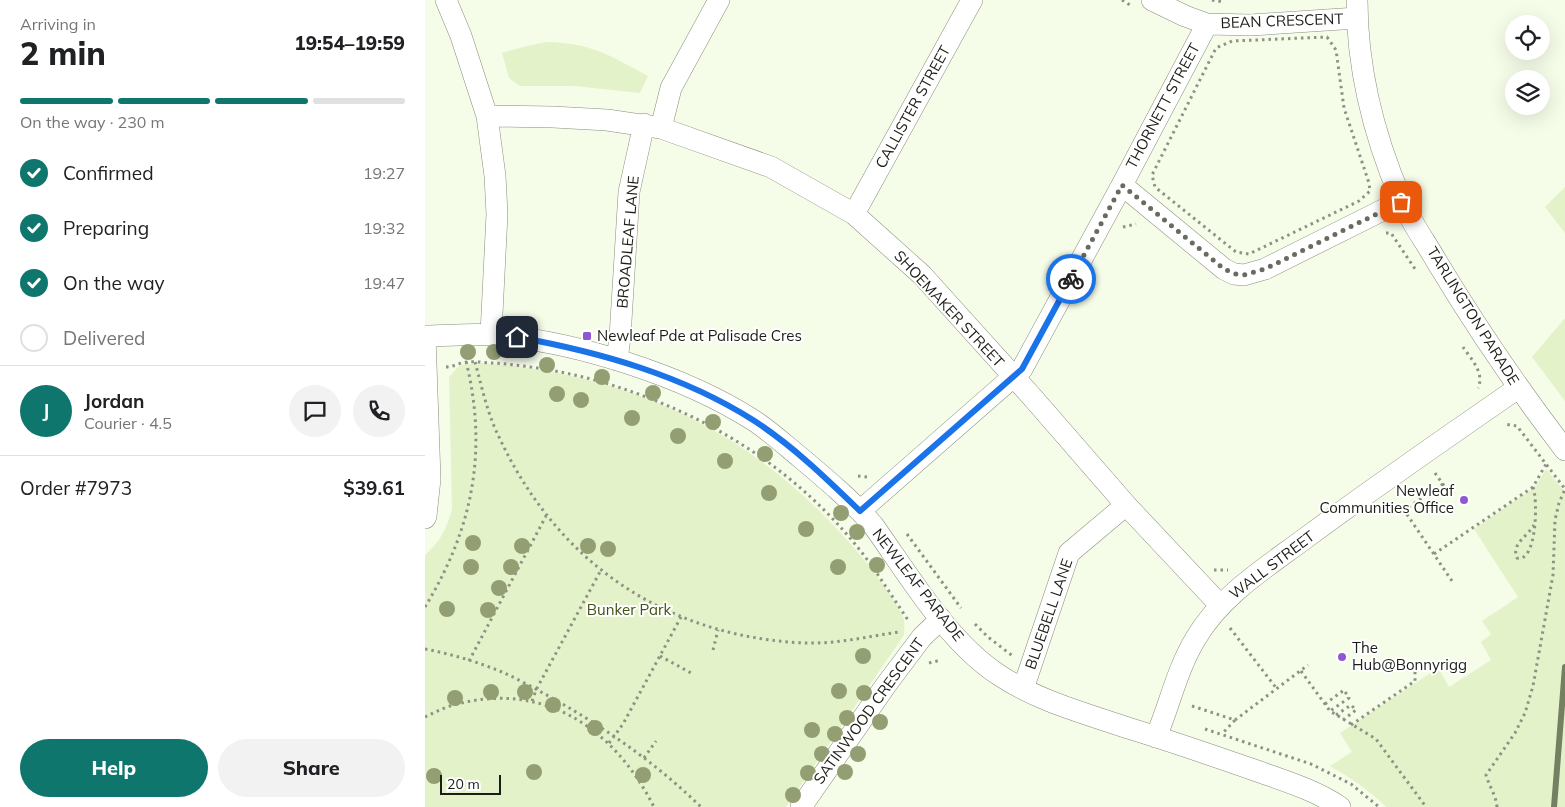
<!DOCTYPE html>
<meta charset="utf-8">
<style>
body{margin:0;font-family:Mulish,sans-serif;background:#f2f2f2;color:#202124;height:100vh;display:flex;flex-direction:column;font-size:19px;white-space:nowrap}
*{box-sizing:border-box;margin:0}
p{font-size:16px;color:#757577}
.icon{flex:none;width:28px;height:28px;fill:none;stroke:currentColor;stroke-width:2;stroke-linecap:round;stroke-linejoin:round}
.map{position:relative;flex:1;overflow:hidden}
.drawer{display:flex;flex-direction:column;background:#fff;width:425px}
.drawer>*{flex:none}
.fabs{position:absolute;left:1080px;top:15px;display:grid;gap:10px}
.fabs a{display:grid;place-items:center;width:45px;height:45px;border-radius:50%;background:#fff;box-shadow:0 5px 20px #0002;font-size:25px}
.scale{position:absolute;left:15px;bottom:12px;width:61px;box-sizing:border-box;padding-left:5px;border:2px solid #1b1d16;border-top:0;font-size:14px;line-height:18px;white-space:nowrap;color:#1b1d16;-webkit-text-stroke:4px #fff;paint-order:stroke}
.pin{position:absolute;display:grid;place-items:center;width:42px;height:42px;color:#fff;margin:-21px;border-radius:10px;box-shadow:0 2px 8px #0006}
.courier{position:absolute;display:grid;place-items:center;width:50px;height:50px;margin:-25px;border:4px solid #1a73e8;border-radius:50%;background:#fff;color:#222;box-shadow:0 1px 6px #0007}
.headline em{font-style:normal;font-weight:800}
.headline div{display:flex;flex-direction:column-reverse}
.headline{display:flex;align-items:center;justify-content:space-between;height:85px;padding:0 20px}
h1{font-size:32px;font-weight:800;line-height:38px}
.bar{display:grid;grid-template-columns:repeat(4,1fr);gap:8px 5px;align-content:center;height:60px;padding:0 20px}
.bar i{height:6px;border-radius:4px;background:#e0e0e0}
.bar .selected{background:#0f766e}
.bar p{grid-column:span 4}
.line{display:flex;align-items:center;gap:12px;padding:0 20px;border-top:1px solid #e0e0e0}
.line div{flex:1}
.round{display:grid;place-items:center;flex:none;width:52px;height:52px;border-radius:26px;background:#f2f2f2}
ol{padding:0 20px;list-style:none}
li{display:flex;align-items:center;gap:15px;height:55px}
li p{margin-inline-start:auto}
li .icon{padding:5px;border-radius:50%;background:#0f766e;color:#fff;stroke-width:4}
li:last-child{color:#757577}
li i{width:28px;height:28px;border:2px solid #e0e0e0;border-radius:50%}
.button{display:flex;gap:10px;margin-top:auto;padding:10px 20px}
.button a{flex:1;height:58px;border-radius:30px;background:#0f766e;color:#fff;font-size:20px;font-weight:800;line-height:58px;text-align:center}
.button a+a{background:#f2f2f2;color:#202124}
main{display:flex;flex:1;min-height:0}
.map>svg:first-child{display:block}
.green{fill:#e4f2c9}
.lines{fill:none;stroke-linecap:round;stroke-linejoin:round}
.stream{stroke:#757f61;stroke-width:6}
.minor-casing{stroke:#888e7c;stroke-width:22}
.path{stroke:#8d9284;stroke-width:3;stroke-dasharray:2.5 4;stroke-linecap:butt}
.minor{stroke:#fff;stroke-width:21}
.tree{fill:#939e73}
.done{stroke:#676b60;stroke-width:5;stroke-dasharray:0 9}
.route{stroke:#1a73e8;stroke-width:6}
.poi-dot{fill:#9058d0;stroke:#fff;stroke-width:2}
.labels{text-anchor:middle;stroke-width:4;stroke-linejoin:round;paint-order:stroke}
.street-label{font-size:15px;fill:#1b1d16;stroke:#fff}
.poi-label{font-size:15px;fill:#1b1d16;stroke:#fff;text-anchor:start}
.park-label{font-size:15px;fill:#435214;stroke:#fff}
</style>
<main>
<section class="drawer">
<div class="headline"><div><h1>2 min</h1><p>Arriving in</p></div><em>19:54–19:59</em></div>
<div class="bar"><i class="selected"></i><i class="selected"></i><i class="selected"></i><i></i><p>On the way · 230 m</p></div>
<ol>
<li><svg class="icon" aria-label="check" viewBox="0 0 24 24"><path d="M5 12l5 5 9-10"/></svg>Confirmed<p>19:27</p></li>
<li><svg class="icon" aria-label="check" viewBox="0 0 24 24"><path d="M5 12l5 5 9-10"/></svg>Preparing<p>19:32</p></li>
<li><svg class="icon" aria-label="check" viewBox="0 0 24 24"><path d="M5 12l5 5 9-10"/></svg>On the way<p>19:47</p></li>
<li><i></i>Delivered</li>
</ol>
<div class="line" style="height:90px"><b class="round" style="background:#0f766e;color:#fff">J</b><div><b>Jordan</b><p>Courier · 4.5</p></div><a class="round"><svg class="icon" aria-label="chat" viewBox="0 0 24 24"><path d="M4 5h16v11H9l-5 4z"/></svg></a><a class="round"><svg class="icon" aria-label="phone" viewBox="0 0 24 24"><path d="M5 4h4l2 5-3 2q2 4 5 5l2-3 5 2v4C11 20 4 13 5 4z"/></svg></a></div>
<div class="line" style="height:65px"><div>Order #7973</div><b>$39.61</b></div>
<div class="button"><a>Help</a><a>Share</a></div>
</section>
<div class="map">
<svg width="1140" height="807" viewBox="0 0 1140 807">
<rect width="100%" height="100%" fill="#f5fce8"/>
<path class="green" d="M121,42C167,43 184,55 223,76L215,93L149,86H95L84,78L77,53L102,46Z
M1140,187V233L1120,207Z
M1140,318V401L1107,357Z
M54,363C210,373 335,435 435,555C444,565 477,608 479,620C480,625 479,631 479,635L361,807H0V555C15,542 22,528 27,509L24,377L35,365Z
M1121,469L1140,492V807H961C944,790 926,778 905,766L927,752L915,733L1013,668L1024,687L1066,660L1056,642L1066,634L1057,621L1093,597L1049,529L1111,486Z"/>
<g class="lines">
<path class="stream" d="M1129,807L1140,667"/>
<g class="minor-casing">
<path id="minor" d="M21,0L36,36L62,116L70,176L72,214L66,334
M727,0L760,16L782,24L826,25L932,18
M932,0C932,69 949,136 976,199C985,221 1000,241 1012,262C1051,327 1094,390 1140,450
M62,116L128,117L182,120L236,128L346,167L429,214L497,275L608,398L701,505L795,605
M236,128L246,88L294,0
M697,185L799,269L809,274L819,275L840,269L976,201
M429,214L547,0
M192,360L195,337L204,192L219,124
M435,511L597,369L697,185L782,24
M0,518L1,516L5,479L0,336C22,336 46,333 68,335C150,341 259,376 328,420C345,431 360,445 376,458C401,479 426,500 448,525C483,574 523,642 574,675C613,701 659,713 703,728C746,741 789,756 832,771C860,781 890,790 915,807
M598,689L644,553L701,505
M731,737C745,704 752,669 771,638C797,594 842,567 882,537C951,486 1022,437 1093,388
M376,807L461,685L497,637L516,619"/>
</g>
<path class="path" d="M697,0L708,7
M787,0L799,2
M902,37L911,50L919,108L944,183L945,191L934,201L824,254L811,252L730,187L727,175L791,48L807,41Z
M698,227L711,224
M961,233H966L990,269
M1038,347C1046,359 1060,373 1053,388
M50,362C57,387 62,413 74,437C122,540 204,611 316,635C340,640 364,643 388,643C417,643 445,636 474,632
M21,367C29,367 35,362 43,362C51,361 61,363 69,363C106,366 142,372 177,382C281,413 371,468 438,554C454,575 468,598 483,620L482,622
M1010,473L1020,487
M433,476L443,477
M1018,484L979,510L1029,584
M1108,487C1113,500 1112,563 1092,558C1086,544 1102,537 1109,525
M482,534L536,608
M1009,554L1108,487L1121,464
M789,570H803
M0,607C48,528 63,451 41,361
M550,624L563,637L589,657
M805,628L852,689
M0,649C26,654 53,662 77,672C91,678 105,686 118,693C175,724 230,762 276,807
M288,650L293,630
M235,656L268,674
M44,661L121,516
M504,663L516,660
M876,671L905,711L951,739L1001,807
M107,701L111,690L176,570
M900,704L919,690L924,698L905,711
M767,706L810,720L797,734
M911,715L926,705L931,710L918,720
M0,717C8,713 16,709 25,706C116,679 188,726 229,807
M810,720L883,665
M926,725L990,681V667
M780,729L886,764L926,784L954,807
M184,743L198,724L256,617
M219,758L231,741
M1072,807C1071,795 1064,786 1061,775L1090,733L1100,713L1108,686L1128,575L1130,520L1134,503L1140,489L1092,426L1079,424"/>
<use href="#minor" class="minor"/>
</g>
<g class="tree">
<circle cx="43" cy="352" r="8"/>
<circle cx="69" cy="352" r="8"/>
<circle cx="122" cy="365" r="8"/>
<circle cx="177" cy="377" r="8"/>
<circle cx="228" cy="393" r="8"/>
<circle cx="132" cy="394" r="8"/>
<circle cx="156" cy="400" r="8"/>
<circle cx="207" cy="418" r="8"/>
<circle cx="288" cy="422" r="8"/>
<circle cx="253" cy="436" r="8"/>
<circle cx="340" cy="454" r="8"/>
<circle cx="300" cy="461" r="8"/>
<circle cx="344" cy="493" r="8"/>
<circle cx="416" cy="513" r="8"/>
<circle cx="381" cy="529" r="8"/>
<circle cx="432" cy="532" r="8"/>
<circle cx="48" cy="543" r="8"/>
<circle cx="97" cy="546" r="8"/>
<circle cx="163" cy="546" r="8"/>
<circle cx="183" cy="549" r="8"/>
<circle cx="452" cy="565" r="8"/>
<circle cx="46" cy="567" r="8"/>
<circle cx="86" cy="567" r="8"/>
<circle cx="413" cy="567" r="8"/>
<circle cx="74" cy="588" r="8"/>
<circle cx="22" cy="609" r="8"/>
<circle cx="63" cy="610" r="8"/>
<circle cx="438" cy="656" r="8"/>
<circle cx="414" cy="691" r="8"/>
<circle cx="66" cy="692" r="8"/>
<circle cx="100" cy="692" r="8"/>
<circle cx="439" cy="693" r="8"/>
<circle cx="30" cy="698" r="8"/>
<circle cx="128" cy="705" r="8"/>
<circle cx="422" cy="718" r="8"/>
<circle cx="455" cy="722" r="8"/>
<circle cx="170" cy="728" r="8"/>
<circle cx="387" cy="730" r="8"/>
<circle cx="410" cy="734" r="8"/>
<circle cx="397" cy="754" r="8"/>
<circle cx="433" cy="754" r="8"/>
<circle cx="109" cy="772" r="8"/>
<circle cx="420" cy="772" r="8"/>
<circle cx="383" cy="773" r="8"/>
<circle cx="218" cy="775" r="8"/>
<circle cx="9" cy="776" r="8"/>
<circle cx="368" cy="795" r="8"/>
</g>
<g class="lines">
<path class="done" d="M646,279L697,185L799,269L810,274L819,275L840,269L976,202"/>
<path class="route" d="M92,337C174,352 257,375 328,420C367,445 402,479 435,511L597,369L646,279"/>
</g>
<g class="poi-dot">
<rect x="157" y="331" width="10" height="10" rx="2.5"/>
<circle cx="1039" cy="500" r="5"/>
<circle cx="917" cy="657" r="5"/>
</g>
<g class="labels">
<g class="street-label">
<text transform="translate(857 21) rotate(-2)" y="5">BEAN CRESCENT</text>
<text transform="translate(738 106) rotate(-62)" y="5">THORNETT STREET</text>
<text transform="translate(488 107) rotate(-61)" y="5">CALLISTER STREET</text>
<text transform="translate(203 242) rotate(-85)" y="5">BROADLEAF LANE</text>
<text transform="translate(524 309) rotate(47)" y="5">SHOEMAKER STREET</text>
<text transform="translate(1048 316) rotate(58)" y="5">TARLINGTON PARADE</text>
<text transform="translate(847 565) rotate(-37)" y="5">WALL STREET</text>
<text transform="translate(493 585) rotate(52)" y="5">NEWLEAF PARADE</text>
<text transform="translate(624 614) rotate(-71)" y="5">BLUEBELL LANE</text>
<text transform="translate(444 711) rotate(-54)" y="5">SATINWOOD CRESCENT</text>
</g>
<g class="poi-label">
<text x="172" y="341">Newleaf Pde at Palisade Cres</text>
<text x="1029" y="496" text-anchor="end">Newleaf<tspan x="1029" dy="17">Communities Office</tspan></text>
<text x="927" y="653">The<tspan x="927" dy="17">Hub@Bonnyrigg</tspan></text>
</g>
<g class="park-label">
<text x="204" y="615">Bunker Park</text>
</g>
</g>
</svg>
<div class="fabs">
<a><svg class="icon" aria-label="locate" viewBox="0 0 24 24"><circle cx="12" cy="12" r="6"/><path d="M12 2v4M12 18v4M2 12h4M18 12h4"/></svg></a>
<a><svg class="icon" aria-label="layers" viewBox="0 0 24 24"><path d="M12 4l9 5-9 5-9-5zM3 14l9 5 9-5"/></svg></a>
</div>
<div class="scale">20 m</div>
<div class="pin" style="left:976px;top:202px;background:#ea580c"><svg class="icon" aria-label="bag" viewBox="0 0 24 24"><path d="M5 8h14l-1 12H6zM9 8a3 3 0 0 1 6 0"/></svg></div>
<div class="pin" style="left:92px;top:337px;background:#1f2937"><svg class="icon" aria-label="home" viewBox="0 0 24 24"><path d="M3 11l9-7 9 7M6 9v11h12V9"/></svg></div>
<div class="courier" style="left:646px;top:279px"><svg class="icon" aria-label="bike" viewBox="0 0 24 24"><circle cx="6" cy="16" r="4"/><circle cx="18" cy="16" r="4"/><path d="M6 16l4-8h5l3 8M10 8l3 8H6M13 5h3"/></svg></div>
</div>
</main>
